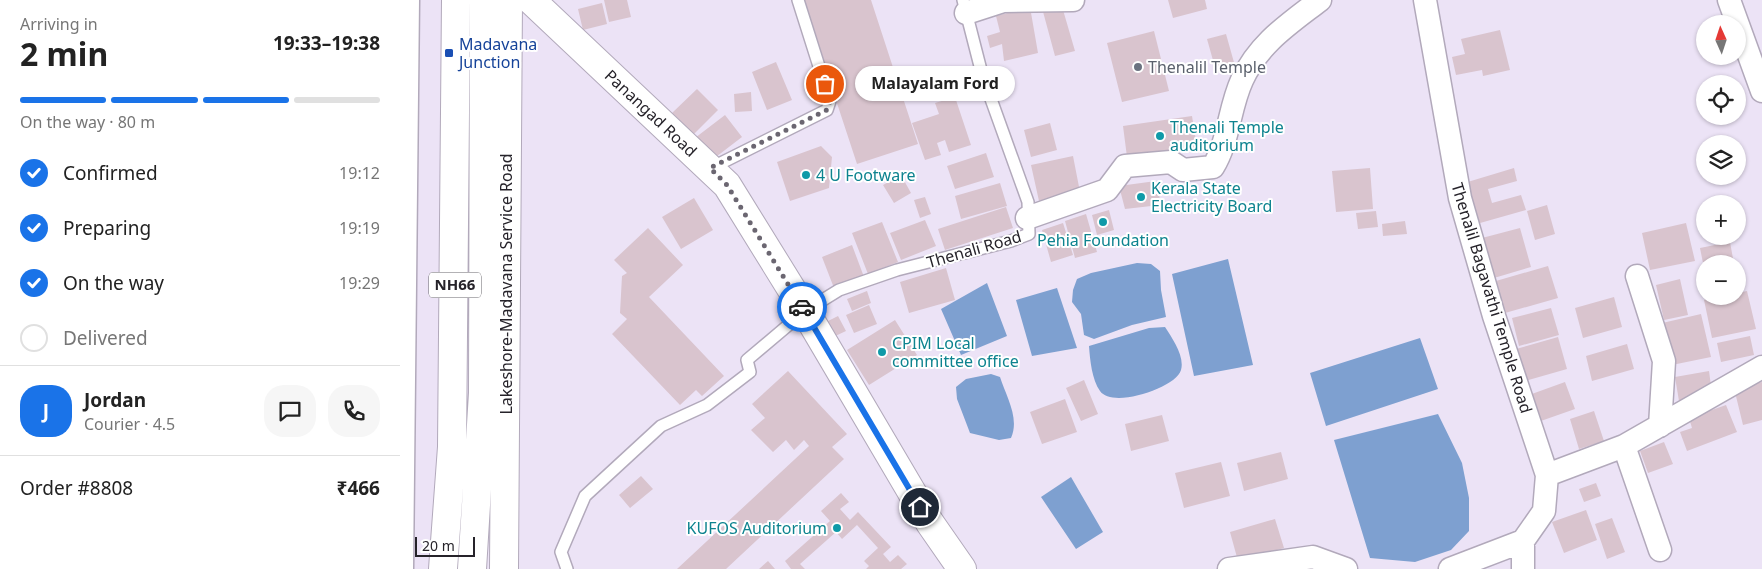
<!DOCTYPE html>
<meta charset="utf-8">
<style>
body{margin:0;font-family:"Noto Sans",sans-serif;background:#f6f6f6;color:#222;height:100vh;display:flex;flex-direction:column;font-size:19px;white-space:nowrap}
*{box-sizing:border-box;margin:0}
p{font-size:16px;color:#767676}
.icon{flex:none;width:28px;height:28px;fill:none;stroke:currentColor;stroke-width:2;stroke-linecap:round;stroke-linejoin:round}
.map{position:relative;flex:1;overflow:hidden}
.panel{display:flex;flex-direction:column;background:#fff;width:400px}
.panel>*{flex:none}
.needle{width:32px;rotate:357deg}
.controls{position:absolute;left:1296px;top:15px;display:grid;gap:10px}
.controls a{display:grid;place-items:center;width:50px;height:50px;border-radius:50%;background:#fff;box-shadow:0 1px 4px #0004;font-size:25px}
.scale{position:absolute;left:15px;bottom:12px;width:60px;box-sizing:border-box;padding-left:5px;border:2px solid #26232a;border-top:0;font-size:14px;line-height:18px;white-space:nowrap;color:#26232a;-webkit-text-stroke:4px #fff;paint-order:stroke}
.pin{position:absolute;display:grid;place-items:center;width:42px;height:42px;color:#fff;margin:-21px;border:2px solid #fff;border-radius:50%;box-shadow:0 1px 5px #0007}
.courier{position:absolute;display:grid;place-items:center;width:50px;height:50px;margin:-25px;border:4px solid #1a73e8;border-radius:50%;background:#fff;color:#222;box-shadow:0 1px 6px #0007}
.bubble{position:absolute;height:35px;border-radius:18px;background:#fff;box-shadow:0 1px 4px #0004;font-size:16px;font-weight:700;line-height:35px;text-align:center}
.headline em{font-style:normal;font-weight:700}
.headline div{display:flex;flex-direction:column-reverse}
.headline{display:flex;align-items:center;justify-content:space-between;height:85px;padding:0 20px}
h1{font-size:32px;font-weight:700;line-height:38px}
.bar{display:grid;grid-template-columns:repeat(4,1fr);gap:8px 5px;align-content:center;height:60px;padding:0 20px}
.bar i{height:6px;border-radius:4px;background:#e0e0e0}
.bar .on{background:#1a73e8}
.bar p{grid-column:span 4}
.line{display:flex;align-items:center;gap:12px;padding:0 20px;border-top:1px solid #e0e0e0}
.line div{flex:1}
.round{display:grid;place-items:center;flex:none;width:52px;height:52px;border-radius:20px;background:#f6f6f6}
ol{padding:0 20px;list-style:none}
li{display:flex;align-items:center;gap:15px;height:55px}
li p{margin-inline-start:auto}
li .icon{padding:5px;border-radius:50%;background:#1a73e8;color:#fff;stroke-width:4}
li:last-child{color:#767676}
li i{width:28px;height:28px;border:2px solid #e0e0e0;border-radius:50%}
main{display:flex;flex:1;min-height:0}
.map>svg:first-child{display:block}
.water{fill:#7ea0d0}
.building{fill:#d9c4ce}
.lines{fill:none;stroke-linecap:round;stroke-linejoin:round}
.service-casing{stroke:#b2a9bb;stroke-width:14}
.minor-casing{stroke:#b2a9bb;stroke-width:25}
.tertiary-casing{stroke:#b2a9bb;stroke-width:30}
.secondary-casing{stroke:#b2a9bb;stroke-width:30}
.trunk-casing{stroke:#b2a9bb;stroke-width:30}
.service{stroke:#fff;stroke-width:11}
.minor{stroke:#fff;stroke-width:22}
.tertiary{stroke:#fff;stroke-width:28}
.secondary{stroke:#fff;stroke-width:28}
.trunk{stroke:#fff;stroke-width:28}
.done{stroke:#6b6671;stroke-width:5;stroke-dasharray:0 9}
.route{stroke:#1a73e8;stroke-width:6}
.transit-dot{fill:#1a4fb4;stroke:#fff;stroke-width:2}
.worship-dot{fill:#6b7280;stroke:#fff;stroke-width:2}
.culture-dot{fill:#0f9aa8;stroke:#fff;stroke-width:2}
.labels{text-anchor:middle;stroke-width:4;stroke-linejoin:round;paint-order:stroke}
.shield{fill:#fff;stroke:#67656a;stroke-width:1}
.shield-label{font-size:15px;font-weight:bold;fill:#26232a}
.transit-label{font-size:16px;fill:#164399;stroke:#fff;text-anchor:start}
.worship-label{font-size:16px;fill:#5b616d;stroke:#fff;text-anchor:start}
.street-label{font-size:16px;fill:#26232a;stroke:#fff}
.culture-label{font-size:16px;fill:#0d838f;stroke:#fff;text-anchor:start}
</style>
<main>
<section class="panel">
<div class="headline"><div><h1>2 min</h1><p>Arriving in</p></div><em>19:33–19:38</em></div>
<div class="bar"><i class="on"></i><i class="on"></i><i class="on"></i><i></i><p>On the way · 80 m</p></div>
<ol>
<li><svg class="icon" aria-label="check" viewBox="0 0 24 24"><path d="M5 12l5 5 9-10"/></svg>Confirmed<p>19:12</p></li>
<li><svg class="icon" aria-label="check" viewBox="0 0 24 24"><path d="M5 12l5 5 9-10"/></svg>Preparing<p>19:19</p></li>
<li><svg class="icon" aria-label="check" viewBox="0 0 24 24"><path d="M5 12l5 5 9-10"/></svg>On the way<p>19:29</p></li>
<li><i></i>Delivered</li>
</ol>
<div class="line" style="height:90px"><b class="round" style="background:#1a73e8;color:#fff">J</b><div><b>Jordan</b><p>Courier · 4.5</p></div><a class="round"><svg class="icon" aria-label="chat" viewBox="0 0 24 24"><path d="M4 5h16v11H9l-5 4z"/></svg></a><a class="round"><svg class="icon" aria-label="phone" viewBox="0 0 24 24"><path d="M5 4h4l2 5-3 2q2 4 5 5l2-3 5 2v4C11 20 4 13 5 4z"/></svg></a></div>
<div class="line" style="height:65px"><div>Order #8808</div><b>₹466</b></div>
</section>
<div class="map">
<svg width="1362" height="569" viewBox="0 0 1362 569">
<rect width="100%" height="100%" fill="#ece3f6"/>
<path class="water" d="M828,259L853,365L794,376L772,274Z
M737,263L751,264L760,271L761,290L766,317L732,325L694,339L684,335L681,314L672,302L673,290L677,279L691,273Z
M587,283L607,336L561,355L541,309Z
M657,288L677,348L632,356L616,300Z
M765,327C772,338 785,356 781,370C776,388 712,409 700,391C692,380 690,360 689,346L749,328Z
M1020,338L1038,389L926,426L910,373Z
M591,374L600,377C606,396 620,418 611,438L599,440L570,433L557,399L556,387L566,379Z
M1038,414L1062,463L1069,498V531L1051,550L1015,562L970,558L934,440Z
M671,477L703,532L676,549L641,497Z"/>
<path class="building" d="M204,0H227L231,17L209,22Z
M403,0H471L518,144L457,164Z
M768,0H805L807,9L773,18Z
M202,3L207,24L183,30L178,9Z
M661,3L675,51L655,56L642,8Z
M630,7L638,53L604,61L602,44L590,48L587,36L600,32L596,16Z
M1100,30L1110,70L1083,76L1082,70L1056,75L1052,57L1065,54L1061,39Z
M754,31L769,91L722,102L707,43Z
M826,34L835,66L816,71L807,39Z
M376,62L392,100L367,110L352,72Z
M297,89L318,110L293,135L272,113Z
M351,92L352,111L335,112L334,94Z
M555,97L571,145L549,152L545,140L537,143L541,155L525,160L512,123L539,114L535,103Z
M325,115L342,137L308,163L291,141Z
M792,116L797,147L727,157L723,126Z
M650,123L657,150L631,157L624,130Z
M421,146L432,157L429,188L390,201L377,162Z
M586,153L594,177L555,189L547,166Z
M673,156L680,192L639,201L631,165Z
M970,168L973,209L936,212L932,171Z
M1114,168L1117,181L1088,189L1092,203L1121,195L1126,210L1073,225L1061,184Z
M501,175L511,193L494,203L483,185Z
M756,181L759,190L760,205L725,209L719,186Z
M600,183L607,206L561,219L555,196Z
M525,197L531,214L520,218L514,200Z
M294,198L313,230L281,249L262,217Z
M1147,205L1155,234L1135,240L1127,211Z
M606,207L613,228L545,250L538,229Z
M709,210L714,230L697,235L692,215Z
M976,211L978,227L958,229L956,213Z
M686,214L697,252L675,258L665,221Z
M525,220L536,246L501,260L490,233Z
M1005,221L1007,234L983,236L982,224Z
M482,222L498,262L468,274L452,233Z
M663,223L673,255L651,262L642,230Z
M1286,223L1295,261L1250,270L1242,233Z
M248,228L283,265L249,297L324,376L302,396L296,390L280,405L212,334L227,319L220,313L222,276L227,273L214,260Z
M1120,228L1131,267L1094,278L1082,238Z
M1330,242L1334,264H1305L1304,268L1300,248Z
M452,245L464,277L434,288L422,257Z
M1148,266L1158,298L1098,315L1089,283Z
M546,268L555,300L509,313L500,282Z
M1280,279L1288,315L1264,320L1256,285Z
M467,291L471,303L452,311L447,299Z
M1347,291L1356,329L1312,338L1304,300L1322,296H1338V293Z
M1214,297L1222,327L1183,338L1175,308Z
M469,305L477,324L454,333L446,315Z
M1151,308L1159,335L1119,346L1112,318Z
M1301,314L1311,357L1267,366L1258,324Z
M438,316L446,331L431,338L424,323Z
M495,320L517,355L469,385L447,350Z
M1350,336L1354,355L1321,362L1317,343Z
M1158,337L1167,369L1125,381L1116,349Z
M1227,344L1234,369L1192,381L1186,356Z
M388,371L447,434L432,447L444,459L326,569H277L409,446L404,440L394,450L386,440L373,452L351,430L365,418L352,404Z
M1309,371L1311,386L1301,388V392L1297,398L1279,401L1275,377Z
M684,380L698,414L681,421L666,388Z
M1165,382L1175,409L1138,422L1129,395Z
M1362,382V420L1343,425L1334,388Z
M665,399L677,432L642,444L630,412Z
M1326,405L1337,432L1287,451L1280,432L1292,428L1289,418Z
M1194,411L1204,441L1179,449L1170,419Z
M762,415L769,441L731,451L725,424Z
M1264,442L1273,464L1248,473L1240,451Z
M881,452L888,479L844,491L837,463Z
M821,462L830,496L784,508L775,473Z
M241,476L253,489L230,508L219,495Z
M1196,483L1201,496L1184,502L1179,489Z
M441,493L449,502L440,509L450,520L458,512L491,547L483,554L490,562L498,555L507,564L501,569H466L469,566L464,561L478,548L457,525L442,539L436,532L400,564L405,569H391L385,561L430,521L421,511Z
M1186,510L1197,540L1164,553L1152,522Z
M1212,518L1225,552L1207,559L1195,524Z
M875,519L884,548L838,561L830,532Z
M368,561L375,569H359Z"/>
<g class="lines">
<g class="service-casing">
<path id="service" d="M311,168L427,110L430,101L398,0
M167,569L161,552L185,496L261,426L307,405L350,372L347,360L405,311L439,290L497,270L611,241L629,234L628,202L582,74L563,0"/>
</g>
<g class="minor-casing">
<path id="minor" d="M1025,0L1060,198L1094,316L1147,475L1144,511L1123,541L1050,569
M1329,0L1362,91
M566,13L603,1L673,0
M627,218L707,190L725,166L771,162L783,170L813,167C829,141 829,108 842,80C859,43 889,24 920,0
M1237,276L1264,361L1260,426
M1224,446L1260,550
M1147,475L1224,446L1362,367
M2,569L8,0
M829,569L913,557L946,569
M1123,569V541"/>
</g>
<g class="tertiary-casing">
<path id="tertiary" d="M104,569L108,0"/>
</g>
<g class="secondary-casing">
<path id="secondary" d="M131,0L327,185L405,311L530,523L562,569"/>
</g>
<g class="trunk-casing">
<path id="trunk" d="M43,569L52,447L56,0
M72,569L83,393L84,0"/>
</g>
<use href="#service" class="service"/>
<use href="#minor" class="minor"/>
<use href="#tertiary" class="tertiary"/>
<use href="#secondary" class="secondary"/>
<use href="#trunk" class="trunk"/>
</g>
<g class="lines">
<path class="done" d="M402,307L327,185L310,168L427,110L430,101L425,84"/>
<path class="route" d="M402,307L520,507"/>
</g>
<rect class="transit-dot" x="44" y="48" width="10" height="10" rx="2.5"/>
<circle class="worship-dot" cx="738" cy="67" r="5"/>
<g class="culture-dot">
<circle cx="760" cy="136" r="5"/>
<circle cx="406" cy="175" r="5"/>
<circle cx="741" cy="197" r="5"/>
<circle cx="703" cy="222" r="5"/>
<circle cx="482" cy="352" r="5"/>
<circle cx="437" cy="528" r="5"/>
</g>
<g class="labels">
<rect class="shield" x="29" y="272.5" width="52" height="25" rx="4"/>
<g class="shield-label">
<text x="55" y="290">NH66</text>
</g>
<g class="transit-label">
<text x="59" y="50">Madavana<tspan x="59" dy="18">Junction</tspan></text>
</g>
<g class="worship-label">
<text x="748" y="73">Thenalil Temple</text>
</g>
<g class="street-label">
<text transform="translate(251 113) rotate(43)" y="6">Panangad Road</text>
<text transform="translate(574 249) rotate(-16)" y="6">Thenali Road</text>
<text transform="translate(106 284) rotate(-90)" y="6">Lakeshore-Madavana Service Road</text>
<text transform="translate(1092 298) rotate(73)" y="6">Thenalil Bagavathi Temple Road</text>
</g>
<g class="culture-label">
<text x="770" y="133">Thenali Temple<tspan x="770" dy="18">auditorium</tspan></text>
<text x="416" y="181">4 U Footware</text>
<text x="751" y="194">Kerala State<tspan x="751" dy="18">Electricity Board</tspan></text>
<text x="703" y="246" text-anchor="middle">Pehia Foundation</text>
<text x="492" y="349">CPIM Local<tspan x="492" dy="18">committee office</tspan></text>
<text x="427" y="534" text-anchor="end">KUFOS Auditorium</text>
</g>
</g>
</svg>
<div class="controls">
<a><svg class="needle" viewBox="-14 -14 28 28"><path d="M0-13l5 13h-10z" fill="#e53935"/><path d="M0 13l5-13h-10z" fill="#767676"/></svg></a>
<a><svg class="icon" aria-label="locate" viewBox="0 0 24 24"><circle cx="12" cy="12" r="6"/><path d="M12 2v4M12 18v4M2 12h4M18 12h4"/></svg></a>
<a><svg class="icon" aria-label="layers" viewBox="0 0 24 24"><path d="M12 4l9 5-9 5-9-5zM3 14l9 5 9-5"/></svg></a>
<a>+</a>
<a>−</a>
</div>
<div class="scale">20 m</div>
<div class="pin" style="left:425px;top:84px;background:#ea580c"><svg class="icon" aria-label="bag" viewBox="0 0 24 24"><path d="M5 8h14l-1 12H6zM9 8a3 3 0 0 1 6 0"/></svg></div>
<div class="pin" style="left:520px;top:507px;background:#1f2937"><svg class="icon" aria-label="home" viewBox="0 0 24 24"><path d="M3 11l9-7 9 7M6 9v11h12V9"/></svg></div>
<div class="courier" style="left:402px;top:307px"><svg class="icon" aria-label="car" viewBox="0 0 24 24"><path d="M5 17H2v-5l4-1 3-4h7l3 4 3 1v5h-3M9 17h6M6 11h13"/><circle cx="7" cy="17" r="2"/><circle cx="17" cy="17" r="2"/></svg></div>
<div class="bubble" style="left:455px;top:66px;width:160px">Malayalam Ford</div>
</div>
</main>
